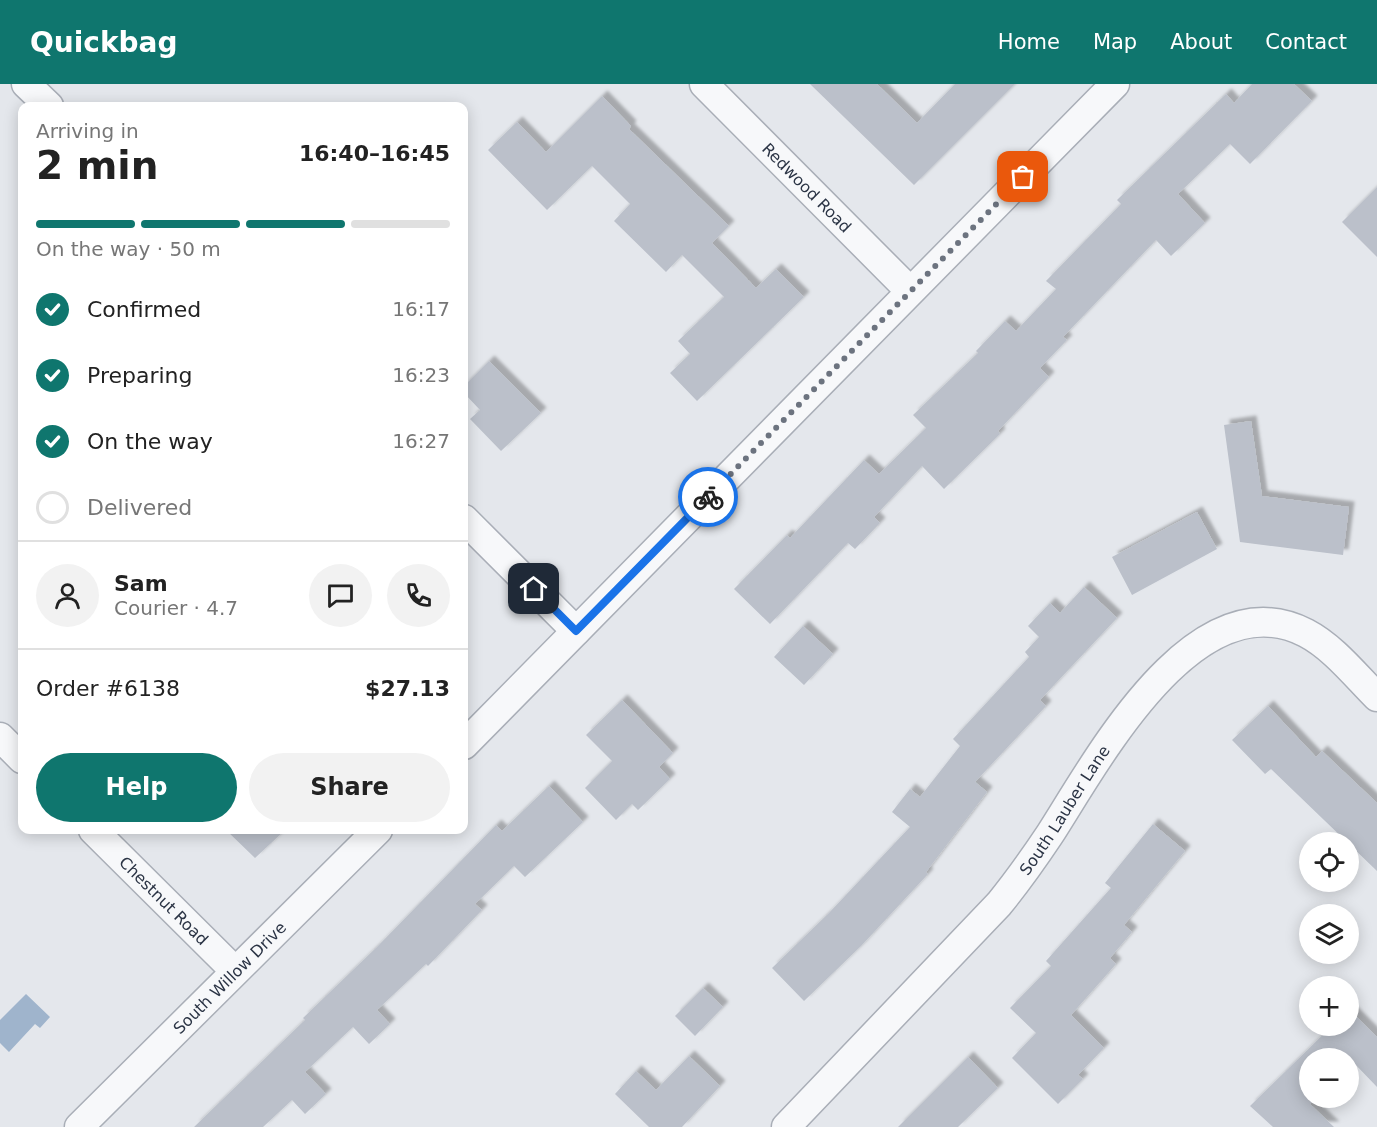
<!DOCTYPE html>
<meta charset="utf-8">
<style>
body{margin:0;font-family:"DejaVu Sans",sans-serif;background:#f2f2f2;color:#222;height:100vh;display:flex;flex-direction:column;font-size:22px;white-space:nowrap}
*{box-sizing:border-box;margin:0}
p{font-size:20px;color:#767676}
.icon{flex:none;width:33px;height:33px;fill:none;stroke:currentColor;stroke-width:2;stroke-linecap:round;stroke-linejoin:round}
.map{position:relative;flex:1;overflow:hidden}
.side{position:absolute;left:18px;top:18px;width:450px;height:732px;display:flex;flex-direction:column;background:#fff;border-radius:12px;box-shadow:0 3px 15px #0003}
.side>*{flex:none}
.buttons{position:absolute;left:1299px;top:748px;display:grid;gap:12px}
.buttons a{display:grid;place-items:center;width:60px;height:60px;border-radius:50%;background:#fff;box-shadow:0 3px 15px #0003;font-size:30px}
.pin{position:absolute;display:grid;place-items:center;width:51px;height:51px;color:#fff;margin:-26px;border-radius:12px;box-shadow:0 3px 9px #0006}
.courier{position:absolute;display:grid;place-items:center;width:60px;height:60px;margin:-30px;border:4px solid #1a73e8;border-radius:50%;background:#fff;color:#222;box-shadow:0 2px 8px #0007}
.summary em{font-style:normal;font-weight:700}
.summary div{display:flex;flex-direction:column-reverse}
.summary{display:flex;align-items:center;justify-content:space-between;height:102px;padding:0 18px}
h1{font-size:39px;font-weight:700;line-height:45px}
.bar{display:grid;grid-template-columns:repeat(4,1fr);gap:9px 6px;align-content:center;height:72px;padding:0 18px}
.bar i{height:8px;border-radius:4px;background:#e0e0e0}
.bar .selected{background:#0f766e}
.bar p{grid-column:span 4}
.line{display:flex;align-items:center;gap:15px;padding:0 18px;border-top:2px solid #e0e0e0}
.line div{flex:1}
.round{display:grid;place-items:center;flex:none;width:63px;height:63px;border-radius:32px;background:#f2f2f2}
ol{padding:0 18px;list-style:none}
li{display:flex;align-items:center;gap:18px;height:66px}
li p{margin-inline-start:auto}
li .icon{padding:6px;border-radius:50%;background:#0f766e;color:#fff;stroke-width:4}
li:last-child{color:#767676}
li i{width:33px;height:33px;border:3px solid #e0e0e0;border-radius:50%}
.action{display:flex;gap:12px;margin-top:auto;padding:12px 18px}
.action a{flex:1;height:69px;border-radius:36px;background:#0f766e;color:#fff;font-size:24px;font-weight:700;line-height:69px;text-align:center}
.action a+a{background:#f2f2f2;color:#222}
header{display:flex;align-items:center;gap:36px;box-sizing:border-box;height:84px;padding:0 30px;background:#0f766e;color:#fff}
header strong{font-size:28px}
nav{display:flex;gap:33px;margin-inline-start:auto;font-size:21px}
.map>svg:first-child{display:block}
.water{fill:#9fb4cc}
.building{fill:#bbc0ca;filter:url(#shadow)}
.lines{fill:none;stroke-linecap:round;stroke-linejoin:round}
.street-casing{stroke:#a9aeb7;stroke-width:31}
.street{stroke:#f7f8fa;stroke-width:28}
.done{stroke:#6c737f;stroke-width:6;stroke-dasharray:0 10.8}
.route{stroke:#1a73e8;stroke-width:8}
.labels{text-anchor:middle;stroke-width:6;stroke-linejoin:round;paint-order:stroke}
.street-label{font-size:16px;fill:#2b3445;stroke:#f4f6f9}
</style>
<header>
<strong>Quickbag</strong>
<nav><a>Home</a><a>Map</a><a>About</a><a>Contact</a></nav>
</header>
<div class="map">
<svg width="1377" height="1043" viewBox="0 0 1377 1043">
<defs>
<filter id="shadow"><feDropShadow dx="5.5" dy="-5.5" stdDeviation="1.5" flood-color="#0004"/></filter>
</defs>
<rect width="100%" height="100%" fill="#e4e7ec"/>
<path class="water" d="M26,910L50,933L40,944L35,940L9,968L0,959V936Z"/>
<path class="building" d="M810,0H877L917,39L955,0H1015L914,101Z
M1252,0H1294L1312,17L1250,80L1230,60L1178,110L1205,139L1171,172L1156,156L1063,253L1067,256L1040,284L1049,293L998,347L1000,350L944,405L922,382L874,433L880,439L855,465L848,459L770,540L734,505L787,451L790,454L864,376L879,390L926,344L913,331L978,269L976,267L1005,237L1016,247L1056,205L1046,197L1121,120L1117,116L1226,10L1234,19Z
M602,12L631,42L629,45L729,142L712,159L756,204L776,185L804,213L697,317L670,289L690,270L678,257L724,213L682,171L666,188L614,137L630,120L592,82L547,126L488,66L517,38L546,68Z
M1377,103V173L1342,138Z
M489,277L541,329L501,367L470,335L480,326L464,309V302Z
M1251,337L1262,412L1349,423L1343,471L1240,458L1224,341Z
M1197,428L1217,465L1132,511L1112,473Z
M1084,503L1117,534L1040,616L1046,622L975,698L987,708L926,788L928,790L861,862L804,917L772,884L829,829L910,743L892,728L910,705L920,713L960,662L953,655L1029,573L1025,568L1039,553L1028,542L1050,519L1060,529Z
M803,542L833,570L804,601L774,573Z
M622,616L673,669L659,683L670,695L638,726L632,720L616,736L585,704L612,677L586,651Z
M1268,622L1316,673L1322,667L1377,719V787L1271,685L1265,690L1232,656Z
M549,702L583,738L525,793L514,782L475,820L482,826L428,882L426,880L377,926L390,940L369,960L353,943L305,988L326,1010L305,1030L292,1016L263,1043H194L305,936L303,934L377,863L496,741L502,747Z
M1153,740L1185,767L1124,841L1132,848L1110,874L1116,880L1071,931L1104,964L1078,991L1083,995L1058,1020L1012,974L1036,949L1010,924L1051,882L1046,877L1111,804L1105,799Z
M226,746H285L255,774Z
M703,904L723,923L695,952L675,932Z
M1348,924L1377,953V1003L1353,978L1348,982V975H1310V1014H1316L1310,1020L1334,1043H1273L1250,1022L1332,942H1348Z
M689,972L720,1002L682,1043H649L615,1010L636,987L656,1006Z
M968,973L998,1004L958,1043H898Z"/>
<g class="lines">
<g class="street-casing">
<g id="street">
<path d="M26,0L49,22"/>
<path id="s1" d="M704,0L910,207"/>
<path d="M464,435L576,547"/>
<path d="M0,653L22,675"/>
<path d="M464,661L1115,0"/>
<path id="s2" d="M93,746L235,887"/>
<path id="s3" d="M79,1043L378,746"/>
<path id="s4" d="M786,1043L999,820C1017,798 1034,774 1050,750C1097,677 1195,492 1306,549C1333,563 1355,591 1377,613"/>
</g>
</g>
<use href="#street" class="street"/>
</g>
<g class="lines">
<path class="done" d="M708,413L1023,93"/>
<path class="route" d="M534,505L576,547L708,413"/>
</g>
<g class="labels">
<g class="street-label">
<text dy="6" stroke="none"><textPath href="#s1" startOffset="146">Redwood Road</textPath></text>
<text dy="6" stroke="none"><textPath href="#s4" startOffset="423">South Lauber Lane</textPath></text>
<text dy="6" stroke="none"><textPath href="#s2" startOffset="100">Chestnut Road</textPath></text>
<text dy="6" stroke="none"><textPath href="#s3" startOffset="212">South Willow Drive</textPath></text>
</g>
</g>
</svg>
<div class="buttons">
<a><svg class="icon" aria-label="locate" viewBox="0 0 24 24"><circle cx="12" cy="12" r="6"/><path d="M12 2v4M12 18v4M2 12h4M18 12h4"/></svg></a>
<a><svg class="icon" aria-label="layers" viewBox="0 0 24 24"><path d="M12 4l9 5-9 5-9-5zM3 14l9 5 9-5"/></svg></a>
<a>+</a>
<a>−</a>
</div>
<div class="pin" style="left:1023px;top:93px;background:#ea580c"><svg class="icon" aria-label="bag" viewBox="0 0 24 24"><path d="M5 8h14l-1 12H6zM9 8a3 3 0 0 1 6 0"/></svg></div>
<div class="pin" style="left:534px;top:505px;background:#1f2937"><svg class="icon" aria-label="home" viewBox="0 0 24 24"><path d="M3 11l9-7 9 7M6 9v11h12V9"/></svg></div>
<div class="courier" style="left:708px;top:413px"><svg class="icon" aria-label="bike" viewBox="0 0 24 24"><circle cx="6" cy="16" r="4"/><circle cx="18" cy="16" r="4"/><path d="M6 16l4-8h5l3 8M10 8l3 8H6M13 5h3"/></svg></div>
<section class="side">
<div class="summary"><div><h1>2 min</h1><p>Arriving in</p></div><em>16:40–16:45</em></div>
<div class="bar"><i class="selected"></i><i class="selected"></i><i class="selected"></i><i></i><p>On the way · 50 m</p></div>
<ol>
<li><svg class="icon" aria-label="check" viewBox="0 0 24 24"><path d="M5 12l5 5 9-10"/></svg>Confirmed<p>16:17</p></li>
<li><svg class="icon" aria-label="check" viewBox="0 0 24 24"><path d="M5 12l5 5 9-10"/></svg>Preparing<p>16:23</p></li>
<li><svg class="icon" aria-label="check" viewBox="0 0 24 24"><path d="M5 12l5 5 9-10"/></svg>On the way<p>16:27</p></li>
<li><i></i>Delivered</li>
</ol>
<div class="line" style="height:108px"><a class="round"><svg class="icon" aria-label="person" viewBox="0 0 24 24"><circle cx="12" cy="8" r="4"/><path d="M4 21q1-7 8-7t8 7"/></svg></a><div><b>Sam</b><p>Courier · 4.7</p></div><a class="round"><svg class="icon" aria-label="chat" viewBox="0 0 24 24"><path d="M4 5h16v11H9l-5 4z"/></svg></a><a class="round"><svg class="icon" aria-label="phone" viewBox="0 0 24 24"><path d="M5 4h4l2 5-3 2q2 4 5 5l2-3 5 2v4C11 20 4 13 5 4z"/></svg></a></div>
<div class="line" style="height:78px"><div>Order #6138</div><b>$27.13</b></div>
<div class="action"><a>Help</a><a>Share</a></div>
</section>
</div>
